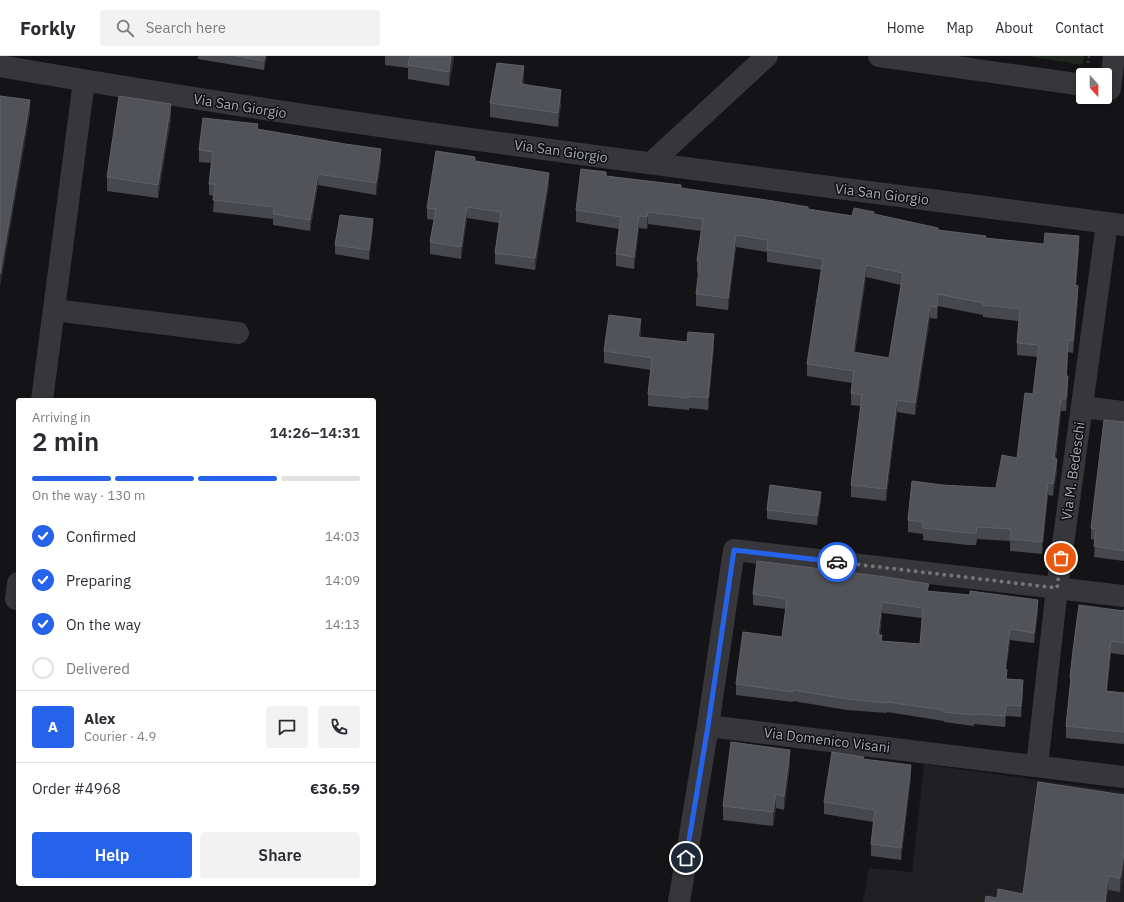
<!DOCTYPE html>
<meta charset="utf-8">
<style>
body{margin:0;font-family:"IBM Plex Sans",sans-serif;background:#f2f2f3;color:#2b2b33;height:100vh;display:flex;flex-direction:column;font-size:15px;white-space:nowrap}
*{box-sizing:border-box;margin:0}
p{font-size:13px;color:#7c7c81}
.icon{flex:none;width:22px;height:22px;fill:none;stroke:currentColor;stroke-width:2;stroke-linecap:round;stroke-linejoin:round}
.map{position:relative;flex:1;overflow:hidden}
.sheet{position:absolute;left:16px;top:342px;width:360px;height:488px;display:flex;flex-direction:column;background:#fff;border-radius:4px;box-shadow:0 2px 6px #0003}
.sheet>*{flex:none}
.needle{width:26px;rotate:159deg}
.tools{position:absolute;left:1076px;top:12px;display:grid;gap:8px}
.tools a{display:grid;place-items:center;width:36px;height:36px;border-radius:4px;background:#fff;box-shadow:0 2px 6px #0003;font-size:20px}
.pin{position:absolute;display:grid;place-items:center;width:34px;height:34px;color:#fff;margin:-17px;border:2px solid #fff;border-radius:50%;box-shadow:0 1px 4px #0007}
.courier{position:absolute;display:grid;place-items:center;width:40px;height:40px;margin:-20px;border:3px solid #2563eb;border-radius:50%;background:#fff;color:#222;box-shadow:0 1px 5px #0007}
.head em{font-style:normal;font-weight:600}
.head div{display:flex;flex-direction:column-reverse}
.head{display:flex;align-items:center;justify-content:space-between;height:68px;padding:0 16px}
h1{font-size:26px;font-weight:600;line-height:30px}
.bar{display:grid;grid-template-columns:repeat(4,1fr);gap:6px 4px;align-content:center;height:48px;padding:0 16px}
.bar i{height:5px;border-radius:3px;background:#e1e1e2}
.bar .on{background:#2563eb}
.bar p{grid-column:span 4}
.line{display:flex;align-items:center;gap:10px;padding:0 16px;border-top:1px solid #e1e1e2}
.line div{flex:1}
.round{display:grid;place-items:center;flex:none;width:42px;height:42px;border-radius:4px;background:#f2f2f3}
ol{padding:0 16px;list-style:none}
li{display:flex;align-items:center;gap:12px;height:44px}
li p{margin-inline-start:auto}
li .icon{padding:4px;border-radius:50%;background:#2563eb;color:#fff;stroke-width:4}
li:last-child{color:#7c7c81}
li i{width:22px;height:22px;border:2px solid #e1e1e2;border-radius:50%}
.cta{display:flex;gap:8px;margin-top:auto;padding:8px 16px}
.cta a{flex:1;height:46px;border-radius:4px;background:#2563eb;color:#fff;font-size:16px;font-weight:600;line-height:46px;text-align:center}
.cta a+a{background:#f2f2f3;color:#2b2b33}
header{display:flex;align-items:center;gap:24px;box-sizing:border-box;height:56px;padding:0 20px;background:#fff;border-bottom:1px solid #e1e1e2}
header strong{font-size:19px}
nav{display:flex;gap:22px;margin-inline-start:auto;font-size:14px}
.search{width:280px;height:36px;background:#f2f2f3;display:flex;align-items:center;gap:10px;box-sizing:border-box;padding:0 14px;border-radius:4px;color:#7c7c81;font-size:15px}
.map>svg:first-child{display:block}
.built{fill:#202023}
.green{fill:#1f2620}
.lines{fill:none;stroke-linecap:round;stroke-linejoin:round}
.path{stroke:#3c3d42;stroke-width:2.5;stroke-dasharray:2 3;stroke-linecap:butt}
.street{stroke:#36363b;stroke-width:22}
.wall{fill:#47484e;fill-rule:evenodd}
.shaded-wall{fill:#2e2f33}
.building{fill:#515359;stroke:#5f6168;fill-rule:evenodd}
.done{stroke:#73767e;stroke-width:4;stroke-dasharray:0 7.2}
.route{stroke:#2563eb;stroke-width:5}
.labels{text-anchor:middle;stroke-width:3;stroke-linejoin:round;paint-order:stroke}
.street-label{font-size:14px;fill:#a6abb6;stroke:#0f0f11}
</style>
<header>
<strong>Forkly</strong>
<div class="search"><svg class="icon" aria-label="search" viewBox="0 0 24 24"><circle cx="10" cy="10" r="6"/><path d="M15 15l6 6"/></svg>Search here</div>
<nav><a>Home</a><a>Map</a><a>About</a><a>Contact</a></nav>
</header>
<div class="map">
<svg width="1124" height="846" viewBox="0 0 1124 846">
<rect width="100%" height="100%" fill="#141416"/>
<path class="built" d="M924,708L1124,736V846H863L869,812L912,816Z"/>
<path class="green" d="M1027,0H1084L1083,9Z"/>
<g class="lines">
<path class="path" d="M1088,7L1089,0"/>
<path class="street" d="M879,0L1083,29
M0,10C373,75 749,120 1124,169
M1110,33L1114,0
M651,107L767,0
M54,254L238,277
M42,344L84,25
M1082,351L1124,356
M16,543L18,527
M708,670L734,494L1124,540
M1037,710L1057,532L1107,167
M679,846L708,670L1124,721"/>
</g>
<path class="wall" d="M198,0H267L264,14L198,3Z
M385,0H454L449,30L408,23V12L385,9Z
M524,24V28L561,48L558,71L490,61V47Z
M171,62L158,142L107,135V121Z
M258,73L381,104L376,139L318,129L310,175L273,169V163L213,156L214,140L209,139V128L211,107L199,106V94Z
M475,105L549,128L535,214L495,208V197L499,167L467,162L461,203L430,198V186L434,164L427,163V152Z
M606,120L808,153L852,160L874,158L938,174L986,182L1079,192L1076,230L1078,242L1073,297L1068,296L1067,320L1068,332L1066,355H1061L1056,402L1057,415L1053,440L1048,439L1042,498L1010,495V485L977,483L976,489H968L923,484V478L908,476V464L942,429L996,432L1017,402L1033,338L1038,301L1017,299V287L1019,265L983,261V259L938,250L937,263L930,262L915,359L897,356L886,445L851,441V429L861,350L851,349V337L852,327L807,320V308L822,214L767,206V196L736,191L728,254L696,250V238L699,217H697V205L701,175L648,168L647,173L639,172L634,213L616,210V198L619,173L576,166V154ZM866,221L901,229L889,302L855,297Z
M373,173L369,204L335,198V189Z
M641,275L640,281L714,290L708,354L689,352V354L648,350V338L651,314L604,307V295Z
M1124,366V505L1094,501L1095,484L1091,483V472Z
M821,445L817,469L767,463V454Z
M929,535L1038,555L1034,587L1010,584L1006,614L1007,623L1023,635L1021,661L1006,660L1005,671L974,668V670L944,666V665L887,656V657L847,654L793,645V646L736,639V628L782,581L786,553L753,549V538ZM882,557L922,562L920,588L882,585L880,579Z
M1124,553V599L1111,597L1107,635L1124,637V688L1066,682V670L1070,632V622L1124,555Z
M864,703L911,721L901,804L871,800V788L873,766L824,758V746Z
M790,708L784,754L776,752L773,770L723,764V750Z
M1124,739V811L1120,836L1108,834L1106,846H985L997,842L1023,838Z"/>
<path class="shaded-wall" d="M265,0H267L264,14V5Z
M451,0H454L449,30V16Z
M524,10V24L521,42V28Z
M561,34V48L558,71V57Z
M30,44V58L0,232V218Z
M171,48V62L158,142V129Z
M381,93V104L376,139V127Z
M549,117V128L535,214V202Z
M318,118V129L310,175V164Z
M467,151V162L461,203V191Z
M648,156V168L647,173V161Z
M639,160V172L634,213V201Z
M373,163V173L369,204V194Z
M736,179V191L728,254V242Z
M1079,180V192L1075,241V229Z
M866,209V221L853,308V296Z
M1078,230V242L1073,297V285Z
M938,238V250L937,263V251Z
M930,250V262L915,359V347Z
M641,263V275L638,292V281Z
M714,278V290L708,354V342Z
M1068,284V296L1066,332V320Z
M1068,320V332L1066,355V343Z
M1061,343V355L1054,414V402Z
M897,344V356L886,445V433Z
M1057,403V415L1053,440V428Z
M1048,427V439L1042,498V486Z
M821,436V445L817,469V460Z
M1038,544V555L1034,587V577Z
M882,546V557L878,589V579Z
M1010,573V584L1005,624V613Z
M1111,585V597L1106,647V635Z
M1023,624V635L1021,661V650Z
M1006,649V660L1005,671V660Z
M790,694V708L784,754V740Z
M911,709V721L901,804V792Z
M776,738V752L773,770V756Z
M1124,797V811L1120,836V822Z
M1108,820V834L1106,846H1105Z"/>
<path class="building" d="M237,0H265L264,5Z
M410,0H451L449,16L408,9Z
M497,7L524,10L521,28L561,34L558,57L490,47Z
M0,40L30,44L0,218Z
M119,40L171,48L158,129L107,121Z
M203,62L258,68L257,73L345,88L381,93L376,127L318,118L310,164L273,158L274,151L213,144L215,128H209L213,96L199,94Z
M436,95L475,101V105L549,117L535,202L495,197L501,156L467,151L461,191L430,186L436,153L427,152Z
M581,113L606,116V120L681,129V132L767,144L808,151V153L852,160L854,152L874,156V158L938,172V174L986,180L985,182L1044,188L1045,177L1079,180L1075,229L1078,230L1073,285L1068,284L1066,320H1068L1066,343H1061L1054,402L1057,403L1053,428L1048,427L1042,486L1010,483L1011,473L977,471L976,477H968L923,472V466L908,464L912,425L942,429L996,432L1002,399L1017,402L1025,337L1033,338L1039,289L1017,287L1020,253L983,249V247L938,238L937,251L930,250L915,347L897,344L886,433L851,429L862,339L851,337L854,315L807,308L823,203L767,194L768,184L736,179L728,242L696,238L700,205H697L703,163L648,156L647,161L639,160L634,201L616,198L621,161L576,154ZM866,209L903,217L889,302L853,296Z
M340,159L373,163L369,194L335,189Z
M609,259L641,263L638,281L687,286L688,276L714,278L708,342L689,340V342L648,338L652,302L604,295Z
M1104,364L1124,366V495L1094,490L1096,473L1091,472Z
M770,429L821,436L817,460L767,454Z
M757,505L886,521L929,528L927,535L970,539V535L1038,544L1034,577L1010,573L1005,613L1007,614L1006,623L1023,624L1021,650L1006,649L1005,660L974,658V659L944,656V654L887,646V647L847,643L793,634V636L736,628L743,576L782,581L787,543L753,538ZM882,546L923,552L920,588L881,585L882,579H878Z
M1079,549L1124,555V553V587L1111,585L1106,635L1124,637V676L1066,670L1071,622H1070L1073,594Z
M731,686L790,694L784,740L776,738L773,756L723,750Z
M832,696L864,701L863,703L911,709L901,792L871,788L875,754L824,746Z
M1038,726L1124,739V797L1120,822L1108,820L1105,846H985L986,840L997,842L998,833L1023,838Z"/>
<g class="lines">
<path class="done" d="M837,506L1057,532L1061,502"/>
<path class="route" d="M686,802L708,670L734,494L837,506"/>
</g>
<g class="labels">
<g class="street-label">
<text transform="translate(240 50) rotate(9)" y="5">Via San Giorgio</text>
<text transform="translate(561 95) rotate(8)" y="5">Via San Giorgio</text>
<text transform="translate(882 138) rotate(7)" y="5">Via San Giorgio</text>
<text transform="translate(1073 415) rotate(-82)" y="5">Via M. Bedeschi</text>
<text transform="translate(827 684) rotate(7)" y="5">Via Domenico Visani</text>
</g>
</g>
</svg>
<div class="tools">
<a><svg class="needle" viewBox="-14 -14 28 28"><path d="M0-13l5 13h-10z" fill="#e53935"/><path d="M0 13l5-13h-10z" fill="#7c7c81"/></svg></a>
</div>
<div class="pin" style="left:1061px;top:502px;background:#ea580c"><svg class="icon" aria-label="bag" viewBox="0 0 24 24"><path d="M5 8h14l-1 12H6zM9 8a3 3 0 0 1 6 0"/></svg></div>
<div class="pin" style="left:686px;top:802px;background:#1f2937"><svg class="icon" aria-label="home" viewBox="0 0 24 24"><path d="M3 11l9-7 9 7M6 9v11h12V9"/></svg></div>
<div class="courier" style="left:837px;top:506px"><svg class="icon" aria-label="car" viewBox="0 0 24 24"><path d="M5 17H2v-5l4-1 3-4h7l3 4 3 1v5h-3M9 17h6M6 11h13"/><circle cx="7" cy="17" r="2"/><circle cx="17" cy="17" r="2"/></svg></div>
<section class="sheet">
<div class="head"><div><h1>2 min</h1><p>Arriving in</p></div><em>14:26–14:31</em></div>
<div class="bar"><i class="on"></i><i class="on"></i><i class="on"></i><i></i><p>On the way · 130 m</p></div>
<ol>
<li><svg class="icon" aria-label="check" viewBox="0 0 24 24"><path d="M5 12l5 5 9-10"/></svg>Confirmed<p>14:03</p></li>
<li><svg class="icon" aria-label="check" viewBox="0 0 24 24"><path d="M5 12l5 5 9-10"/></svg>Preparing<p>14:09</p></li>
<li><svg class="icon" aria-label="check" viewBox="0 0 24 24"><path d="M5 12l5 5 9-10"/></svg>On the way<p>14:13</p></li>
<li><i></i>Delivered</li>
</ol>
<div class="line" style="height:72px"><b class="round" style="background:#2563eb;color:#fff">A</b><div><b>Alex</b><p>Courier · 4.9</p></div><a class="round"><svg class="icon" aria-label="chat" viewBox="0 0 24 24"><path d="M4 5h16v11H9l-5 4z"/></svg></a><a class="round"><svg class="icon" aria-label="phone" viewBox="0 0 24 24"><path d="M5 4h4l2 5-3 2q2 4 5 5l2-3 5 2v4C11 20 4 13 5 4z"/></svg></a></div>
<div class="line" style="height:52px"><div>Order #4968</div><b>€36.59</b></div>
<div class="cta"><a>Help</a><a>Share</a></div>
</section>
</div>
